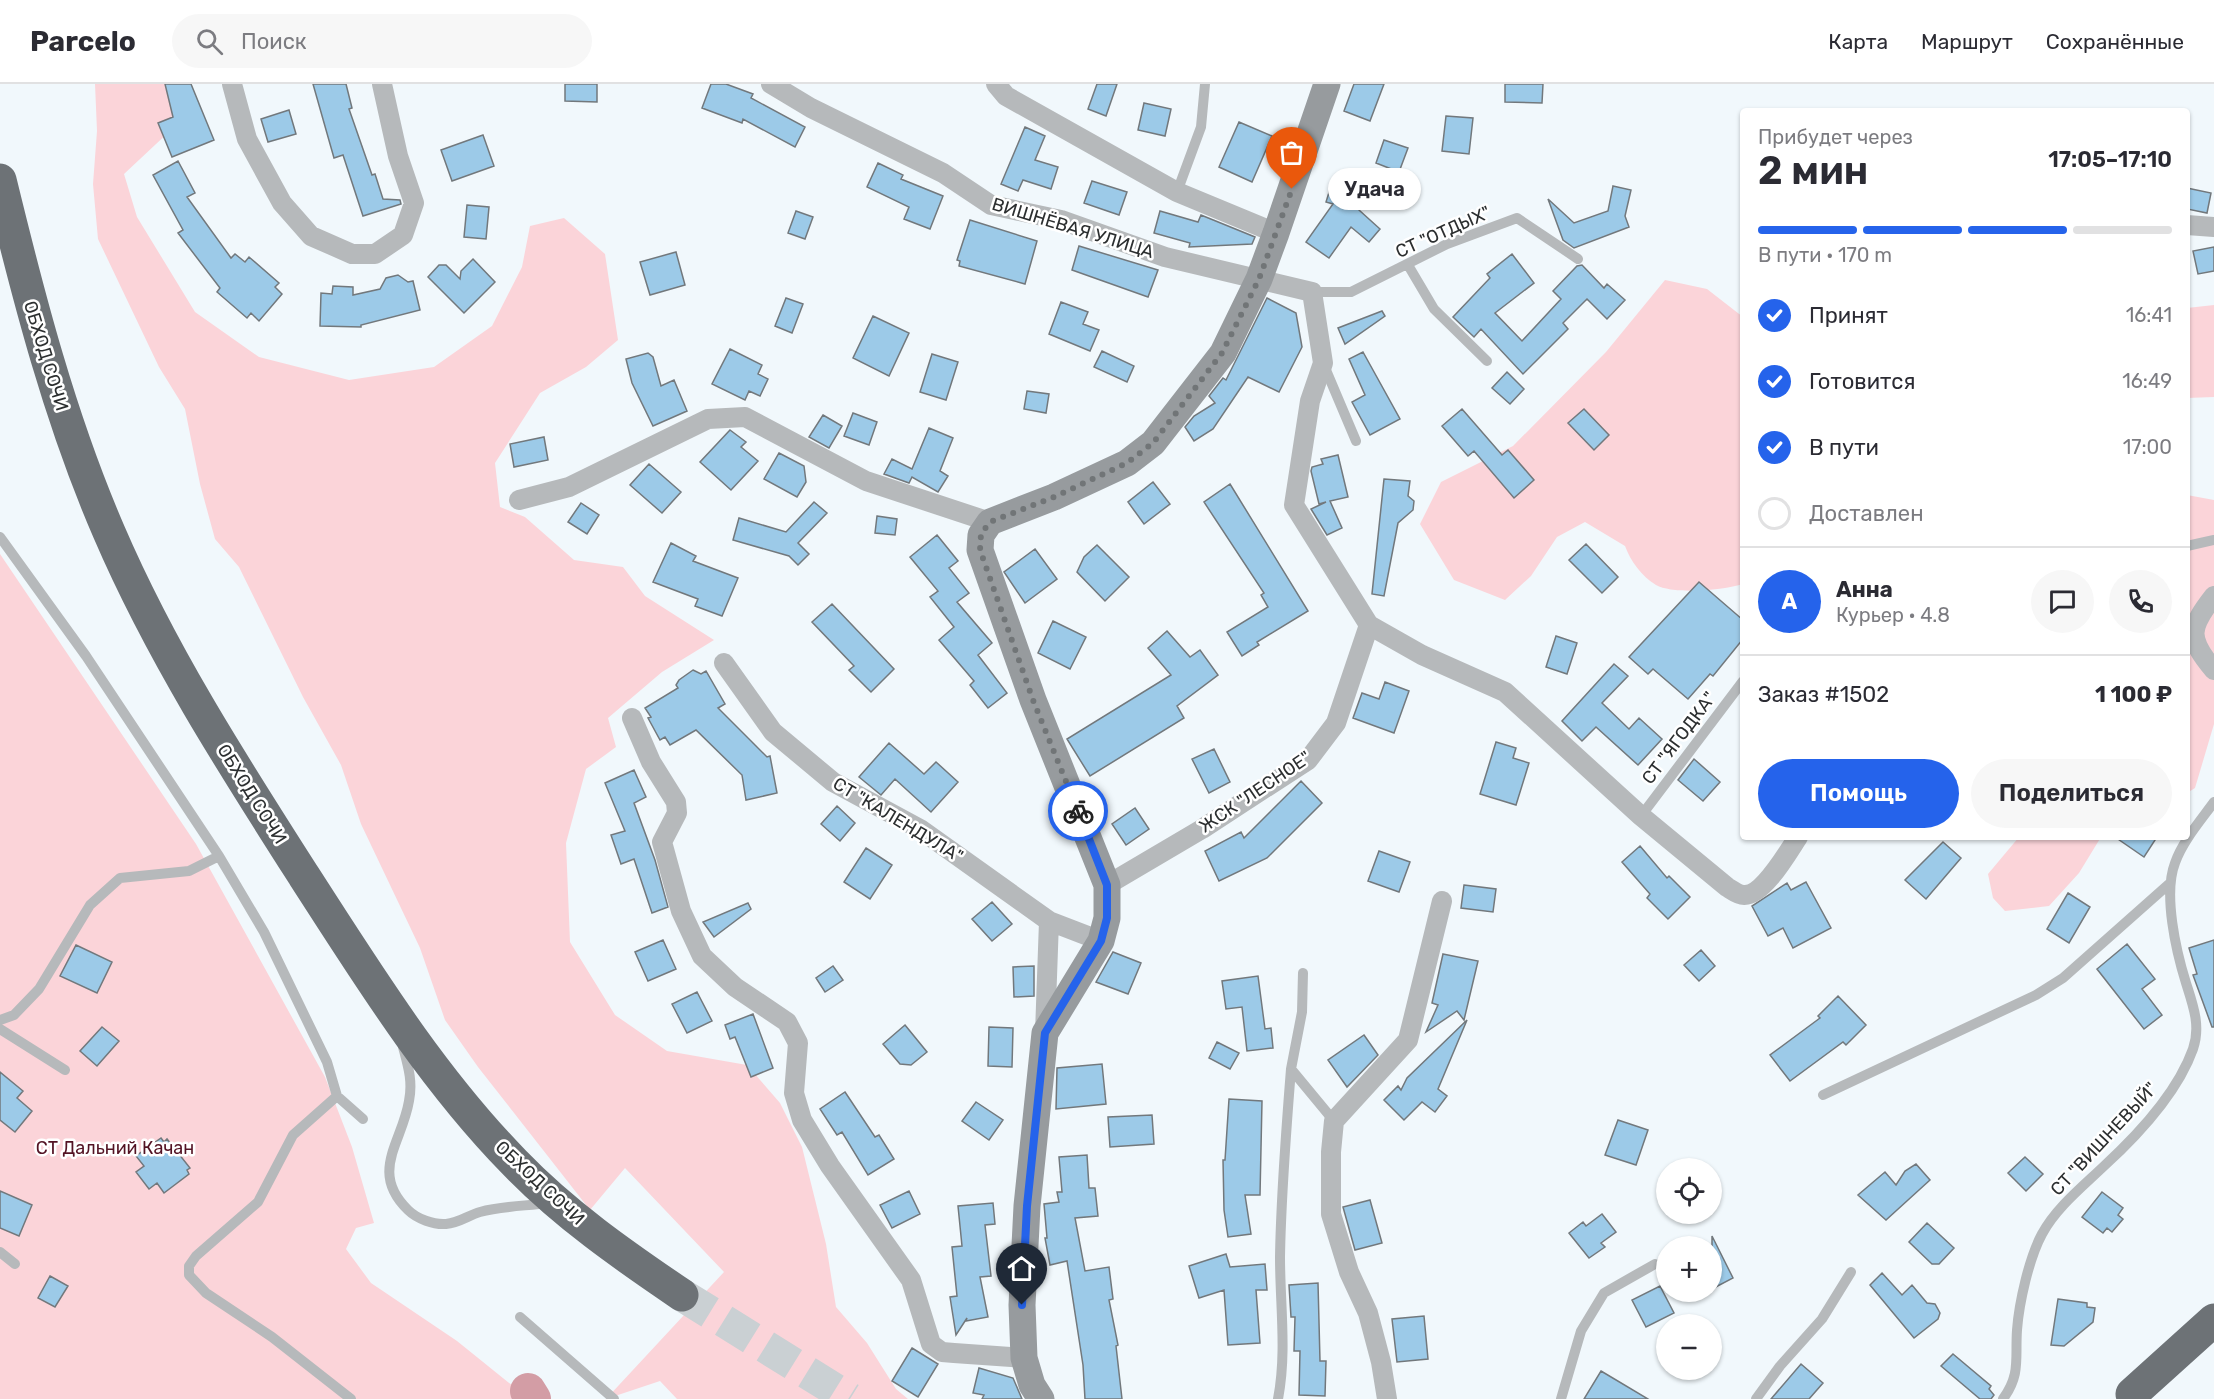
<!DOCTYPE html>
<html lang="ru">
<meta charset="utf-8">
<style>
body{margin:0;font-family:Rubik,sans-serif;background:#f7f7f7;color:#2b2b33;height:100vh;display:flex;flex-direction:column;font-size:22px;white-space:nowrap}
*{box-sizing:border-box;margin:0}
p{font-size:20px;color:#7c7c81}
.icon{flex:none;width:33px;height:33px;fill:none;stroke:currentColor;stroke-width:2;stroke-linecap:round;stroke-linejoin:round}
.map{position:relative;flex:1;overflow:hidden}
.details{position:absolute;left:1740px;top:24px;width:450px;height:732px;display:flex;flex-direction:column;background:#fff;border-radius:6px;box-shadow:0 2px 4px #0004}
.details>*{flex:none}
.fabs{position:absolute;left:1656px;top:1074px;display:grid;gap:12px}
.fabs a{display:grid;place-items:center;width:66px;height:66px;border-radius:50%;background:#fff;box-shadow:0 2px 4px #0004;font-size:30px}
.pin{position:absolute;display:grid;place-items:center;width:51px;height:51px;color:#fff;margin:-62px -26px;border-radius:50% 50% 50% 0;rotate:-45deg;box-shadow:0 0 6px #0007}
.pin .icon{rotate:45deg}
.courier{position:absolute;display:grid;place-items:center;width:60px;height:60px;margin:-30px;border:4px solid #2563eb;border-radius:50%;background:#fff;color:#222;box-shadow:0 2px 8px #0007}
.bubble{position:absolute;height:42px;border-radius:21px;background:#fff;box-shadow:0 2px 4px #0004;font-size:20px;font-weight:600;line-height:42px;text-align:center}
.overview em{font-style:normal;font-weight:600}
.overview div{display:flex;flex-direction:column-reverse}
.overview{display:flex;align-items:center;justify-content:space-between;height:102px;padding:0 18px}
h1{font-size:39px;font-weight:600;line-height:45px}
.bar{display:grid;grid-template-columns:repeat(4,1fr);gap:9px 6px;align-content:center;height:72px;padding:0 18px}
.bar i{height:8px;border-radius:4px;background:#e1e1e2}
.bar .on{background:#2563eb}
.bar p{grid-column:span 4}
.line{display:flex;align-items:center;gap:15px;padding:0 18px;border-top:2px solid #e1e1e2}
.line div{flex:1}
.round{display:grid;place-items:center;flex:none;width:63px;height:63px;border-radius:32px;background:#f7f7f7}
ol{padding:0 18px;list-style:none}
li{display:flex;align-items:center;gap:18px;height:66px}
li p{margin-inline-start:auto}
li .icon{padding:6px;border-radius:50%;background:#2563eb;color:#fff;stroke-width:4}
li:last-child{color:#7c7c81}
li i{width:33px;height:33px;border:3px solid #e1e1e2;border-radius:50%}
.cta{display:flex;gap:12px;margin-top:auto;padding:12px 18px}
.cta a{flex:1;height:69px;border-radius:36px;background:#2563eb;color:#fff;font-size:24px;font-weight:600;line-height:69px;text-align:center}
.cta a+a{background:#f7f7f7;color:#2b2b33}
header{display:flex;align-items:center;gap:36px;box-sizing:border-box;height:84px;padding:0 30px;background:#fff;border-bottom:2px solid #e1e1e2}
header strong{font-size:28px}
nav{display:flex;gap:33px;margin-inline-start:auto;font-size:21px}
.search{width:420px;height:54px;background:#f7f7f7;display:flex;align-items:center;gap:15px;box-sizing:border-box;padding:0 21px;border-radius:33px;color:#7c7c81;font-size:22px}
.map>svg:first-child{display:block}
.green{fill:#fbd4d9}
.lines{fill:none;stroke-linecap:round;stroke-linejoin:round}
.river{stroke:#d39da5;stroke-width:36}
.building{fill:#9ccae8;stroke:#72787c;stroke-width:1.5}
.highway-tunnel{stroke:#cad0d3;stroke-width:33;stroke-dasharray:33 16;stroke-linecap:butt}
.lane{stroke:#b6b9bb;stroke-width:10}
.street{stroke:#b6b9bb;stroke-width:20}
.secondary{stroke:#979b9e;stroke-width:27}
.highway{stroke:#6d7276;stroke-width:33}
.done{stroke:#717577;stroke-width:6;stroke-dasharray:0 10.8}
.route{stroke:#2563eb;stroke-width:8}
.labels{text-anchor:middle;stroke-width:5;stroke-linejoin:round;paint-order:stroke}
.street-label{font-size:18px;fill:#2c2f30;stroke:#fff}
.park-label{font-size:18px;fill:#531324;stroke:#fff}
</style>
<header>
<strong>Parcelo</strong>
<div class="search"><svg class="icon" aria-label="search" viewBox="0 0 24 24"><circle cx="10" cy="10" r="6"/><path d="M15 15l6 6"/></svg>Поиск</div>
<nav><a>Карта</a><a>Маршрут</a><a>Сохранённые</a></nav>
</header>
<div class="map">
<svg width="2214" height="1315" viewBox="0 0 2214 1315">
<rect width="100%" height="100%" fill="#f1f8fc"/>
<path class="green" d="M95,0H175L180,10L171,46L124,90L137,133L195,228L259,273L349,296L434,283L492,242L522,183L530,142L564,134L605,170L618,256L586,283L540,309L495,379L500,423L525,433L574,476L623,483L645,512L714,556L662,588L608,634L616,663L586,685L566,759L570,858L615,931L667,967L747,981L780,1019L802,1063L826,1160L836,1223L867,1259L896,1305L908,1315H677L660,1297L606,1315L724,1188L625,1084L590,1126L478,983L445,936L420,864L361,740L341,681L303,613L239,483L215,455L200,400L185,325L159,283L98,155L93,100L97,47Z
M1665,196L1707,205L1743,233V500C1724,506 1674,511 1656,501C1642,493 1630,476 1625,462L1585,438L1557,453L1531,492L1505,516L1454,496L1420,440L1441,398L1513,362L1606,268Z
M2214,221V313L2187,314V224Z
M2187,411L2214,416V640L2195,704L2187,709Z
M0,470L196,760L325,993L352,1063L374,1139L356,1144L346,1165L371,1199L457,1257L529,1315H0Z
M2019,753H2101L2079,789L2049,822L2005,827L1993,814L1988,790Z"/>
<g class="lines">
<path class="river" d="M528,1307L533,1315"/>
</g>
<path class="building" d="M165,0H191L214,56L172,73L158,39L173,33Z
M313,0H346L352,24L349,25L372,91L375,90L383,115L400,116L401,120L363,132L343,71L334,74Z
M565,0H597V18L565,17Z
M711,0H726L753,10L751,14L805,43L795,63L743,35L742,39L702,24Z
M1097,0H1117L1106,32L1088,25Z
M1354,0H1384L1370,37L1344,27Z
M1505,0H1543L1542,19L1505,18Z
M1144,19L1171,25L1165,52L1138,46Z
M289,26L296,50L268,58L261,35Z
M1446,32L1473,34L1469,70L1442,67Z
M1239,38L1272,52L1252,98L1219,83Z
M1025,43L1045,52L1035,76L1058,83L1051,105L1023,96L1018,107L1001,100Z
M483,51L494,82L452,97L441,66Z
M1384,56L1408,64L1399,88L1376,79Z
M178,77L195,109L187,113L231,174L235,170L245,178L249,173L279,199L275,203L282,210L259,237L251,229L247,234L217,208L220,204L178,149L183,146L153,91Z
M878,79L903,91L901,95L943,112L930,145L904,135L909,123L867,103Z
M1092,97L1127,108L1119,131L1084,119Z
M1331,102L1363,112L1359,126L1380,145L1369,158L1351,143L1329,174L1306,158L1333,120L1326,118Z
M1613,102L1631,106L1625,132L1629,143L1574,164L1563,156L1548,115L1574,139L1608,127Z
M2187,104L2211,109L2207,129L2187,125Z
M467,121L489,123L486,155L464,153Z
M796,127L813,133L805,155L788,149Z
M1160,127L1198,138L1201,131L1255,153L1252,160L1189,163L1190,159L1154,149Z
M970,136L1037,157L1025,200L959,182L960,177L957,176Z
M1079,162L1158,186L1148,213L1072,186Z
M2214,163V187L2198,190L2193,167Z
M676,168L685,201L650,211L640,178Z
M1512,170L1534,199L1495,229L1522,257L1561,215L1553,207L1577,182L1582,181L1604,204L1607,200L1625,216L1607,235L1587,215L1563,239L1568,245L1523,290L1481,245L1474,253L1453,233L1490,194L1487,190Z
M473,175L495,198L464,229L428,193L439,181H446L460,195L461,187Z
M398,191L408,198L413,197L420,226L361,241V243L320,242L321,209L332,210L333,202L353,203V211L380,205L386,194Z
M786,214L803,220L792,249L775,242Z
M1267,214L1296,229L1302,263L1279,308L1248,293L1213,345L1194,357L1185,343L1194,332L1215,319L1209,312L1223,294L1226,296Z
M1061,218L1088,228L1083,240L1099,246L1090,267L1049,250Z
M1382,227L1385,232L1345,260L1338,244Z
M873,232L909,249L889,292L853,274Z
M730,265L762,281L758,290L768,295L760,312L749,307L745,316L712,300Z
M1102,267L1134,282L1127,298L1094,283Z
M1363,268L1400,335L1370,351L1352,318L1365,311L1349,275Z
M648,269L653,273L661,302L674,296L687,327L653,342L632,299L626,275Z
M932,270L958,278L946,316L920,308Z
M1507,288L1524,305L1510,320L1492,304Z
M1027,307L1049,310L1046,329L1024,325Z
M1462,325L1502,371L1508,366L1534,396L1514,414L1474,367L1468,372L1442,342Z
M1584,325L1609,351L1594,366L1568,339Z
M853,329L877,338L869,361L844,352Z
M823,331L842,342L829,364L809,353Z
M929,344L953,354L940,387L948,392L938,408L912,393L909,399L884,390L892,375L912,385Z
M730,346L746,358L741,363L758,377L731,406L700,378Z
M544,353L548,376L514,383L510,360Z
M779,369L804,382L806,398L797,413L764,395Z
M1338,371L1348,413L1330,417L1342,444L1327,451L1311,425L1326,418L1319,420L1311,387L1312,383L1323,380L1321,375Z
M649,380L681,408L662,429L630,401Z
M1384,395L1410,397L1408,412L1414,417L1413,426L1398,439L1384,512L1372,510Z
M1153,398L1170,420L1144,440L1128,418Z
M1230,400L1308,527L1257,558L1259,561L1242,572L1227,548L1268,523L1261,511L1264,509L1204,418Z
M814,418L827,429L798,459L809,470L798,481L789,472L733,456L739,434L786,448Z
M581,419L599,431L587,450L568,438Z
M877,432L897,435L895,451L875,449Z
M937,451L958,477L949,484L969,509L957,518L992,559L978,571L1007,609L988,624L970,601L974,597L939,556L954,543L930,513L938,507L910,473Z
M671,459L696,472L693,477L738,494L722,532L695,522L698,515L653,498Z
M1586,460L1618,493L1602,509L1569,476Z
M1097,461L1129,493L1105,517L1077,488L1084,473Z
M1035,465L1057,495L1025,519L1004,488Z
M1699,498L1743,536V555L1713,592L1710,590L1688,615L1653,585L1648,590L1629,573Z
M832,520L894,585L871,608L849,586L854,582L812,538Z
M1053,537L1086,553L1070,585L1038,569Z
M1167,547L1190,573L1200,566L1218,591L1177,622L1184,634L1090,692L1067,655L1171,591L1148,564Z
M1556,552L1577,559L1567,590L1546,583Z
M1614,580L1628,592L1602,619L1629,645L1639,634L1662,655L1638,681L1596,643L1582,657L1562,637Z
M693,586L701,590L706,587L725,620L718,624L767,673L770,672L777,709L746,716L742,691L696,646L670,661L665,653L660,656L648,634L651,633L645,624L678,604L676,601L679,596Z
M1385,598L1409,607L1394,649L1353,634L1362,609L1379,615Z
M1496,658L1516,664L1513,674L1529,679L1516,721L1480,710Z
M889,659L924,690L936,678L958,698L931,728L895,695L881,711L859,693Z
M1214,665L1230,698L1209,709L1192,675Z
M1694,675L1720,698L1703,717L1678,696Z
M634,686L646,713L634,719L655,776L668,823L652,829L634,775L621,780L611,751L625,747L605,699Z
M1301,697L1322,719L1267,774L1219,797L1205,767L1241,748L1244,754Z
M837,722L855,739L840,757L821,740Z
M1135,724L1149,745L1126,761L1112,740Z
M2115,753H2157L2144,773Z
M1943,758L1961,774L1926,815L1905,796Z
M1640,762L1667,794L1669,792L1690,813L1668,835L1647,814L1650,810L1622,778Z
M866,764L892,781L870,815L844,798Z
M1379,767L1410,778L1399,808L1368,797Z
M1806,798L1831,844L1793,864L1783,844L1768,852L1752,822L1787,799L1791,806Z
M1464,801L1496,805L1493,828L1461,824Z
M2068,809L2090,823L2069,859L2047,845Z
M992,818L1012,840L992,857L972,835Z
M748,819L751,825L714,853L703,838Z
M663,856L676,885L648,897L635,868Z
M2214,856V943H2212L2193,891L2197,890L2189,864Z
M2127,860L2155,895L2142,905L2162,931L2144,945L2097,885Z
M76,861L112,878L97,909L60,892Z
M1701,866L1715,882L1699,897L1684,881Z
M1113,868L1141,879L1128,910L1096,898Z
M1443,870L1478,877L1464,936L1457,927L1426,948L1438,921L1432,919Z
M833,882L843,896L825,908L816,894Z
M1034,882V912L1014,913L1013,883Z
M1258,892L1265,945L1271,944L1273,964L1247,967L1242,923L1226,925L1222,897Z
M697,908L712,937L687,949L672,920Z
M1838,912L1866,941L1846,961L1843,958L1790,997L1770,971L1820,934L1818,932Z
M753,930L773,984L751,993L735,953L730,955L725,941Z
M1467,936L1438,1005L1447,1012L1435,1028L1422,1018L1404,1036L1384,1016L1398,1002L1401,1006L1407,994Z
M905,941L927,968L911,981L900,980L883,960Z
M102,943L119,957L97,982L80,967Z
M989,943L1013,944L1012,983L988,982Z
M1364,951L1378,971L1347,1003L1328,976Z
M1217,958L1239,969L1230,985L1209,974Z
M1102,980L1106,1020L1056,1025L1057,984Z
M0,988L23,1007L17,1014L32,1027L15,1048L0,1036Z
M845,1008L875,1053L879,1051L894,1075L868,1091L842,1048L837,1051L820,1025Z
M1229,1015L1262,1017L1260,1111H1245L1251,1150L1228,1153L1224,1126L1223,1076H1225Z
M976,1018L1003,1036L989,1056L962,1037Z
M1152,1031L1154,1060L1110,1063L1108,1033Z
M1618,1036L1648,1046L1636,1081L1605,1071Z
M161,1054L164,1058L167,1055L190,1084L187,1086L189,1090L164,1109L157,1099L149,1105L136,1088L144,1082L136,1072Z
M1087,1071L1089,1104H1095L1098,1132L1075,1134L1085,1187L1109,1183L1113,1215L1109,1216L1118,1261L1116,1262L1122,1315H1085L1083,1281L1067,1177L1050,1181L1045,1154H1047L1044,1120L1059,1118L1057,1108H1062L1059,1073Z
M2025,1073L2043,1090L2026,1107L2008,1089Z
M1916,1080L1930,1096L1886,1136L1858,1111L1885,1088L1896,1101L1905,1087Z
M0,1107L32,1121L19,1152L0,1144Z
M909,1107L920,1130L892,1144L880,1121Z
M2102,1108L2123,1124L2118,1131L2123,1135L2112,1148L2107,1144L2103,1149L2082,1133Z
M1370,1116L1382,1159L1355,1166L1343,1123Z
M993,1119L995,1140L985,1141L991,1192L980,1193L988,1233L966,1237L967,1234L956,1251L950,1213L957,1212L952,1163L962,1162L958,1122Z
M1602,1130L1616,1148L1601,1159L1605,1163L1589,1174L1569,1149L1583,1138L1586,1142Z
M1927,1139L1954,1164L1939,1180H1932L1909,1158Z
M1712,1152L1733,1194L1712,1205Z
M1226,1170L1230,1183L1265,1180L1267,1206H1256L1260,1259L1228,1261L1224,1206L1199,1214L1189,1182Z
M1882,1189L1902,1211L1912,1201L1927,1219L1935,1220L1940,1229L1938,1235L1914,1254L1870,1201Z
M50,1192L68,1202L55,1223L38,1214Z
M1318,1199L1320,1277H1326L1325,1312L1299,1311L1300,1267H1294L1295,1233H1291L1289,1201Z
M1660,1202L1674,1229L1646,1243L1632,1216Z
M2058,1215L2087,1219V1223L2095,1224L2093,1238L2064,1262L2051,1261Z
M1424,1232L1428,1275L1397,1278L1392,1235Z
M912,1264L938,1280L918,1313L892,1297Z
M1953,1270L1991,1302L1989,1305L1994,1311L1991,1315H1980L1941,1282Z
M1801,1280L1823,1299L1809,1315H1771Z
M979,1284L1013,1294L1022,1315H982L984,1311L973,1309Z
M1601,1287L1648,1315H1584Z"/>
<g class="lines">
<path class="highway-tunnel" d="M682,1211L850,1315"/>
<path class="lane" d="M1177,108L1201,43L1205,0
M1408,181L1434,225L1487,277
M1312,208H1351L1447,160L1517,134L1578,175
M1323,279L1356,357
M0,453L86,572L219,772L264,848L327,978L337,1012L363,1035
M2187,462L2214,456
M1641,732L1743,597
M1303,889L1302,928L1291,985L1334,1037
M0,936L14,931L39,905L90,821L120,794L189,787L219,772
M0,945L65,986
M403,963C408,982 413,997 409,1017C402,1059 369,1088 408,1126C417,1135 434,1141 446,1140C459,1139 469,1131 480,1128C502,1122 526,1122 548,1119
M1823,1011L2036,911L2063,894L2169,800
M337,1012L293,1051L258,1118L196,1172L189,1182V1191L206,1209L272,1253L351,1315
M0,1168L15,1180
M520,1233L614,1315
M1278,1315C1287,1268 1280,1221 1280,1173C1281,1110 1286,1048 1291,985
M1561,1315L1581,1247L1604,1209L1655,1180
M1756,1315L1780,1282L1822,1235L1851,1188
M2003,1315C2021,1290 2015,1275 2017,1246C2019,1219 2029,1174 2042,1150C2056,1124 2082,1103 2103,1083C2138,1051 2177,1010 2193,965C2201,942 2193,921 2186,899C2176,867 2163,810 2175,779C2182,758 2201,736 2214,718"/>
<path class="street" d="M232,0L247,55L282,119L311,152L352,170H375L403,151L414,119L398,72L382,0
M771,0L811,24L943,89L991,121L1061,136L1165,173L1312,208L1323,279L1310,317L1294,421L1369,541L1422,571L1505,608L1641,732L1727,803C1732,806 1738,811 1744,811C1763,812 1788,768 1798,753
M996,0L1006,12L1177,108L1276,149
M2187,141L2214,143
M519,416L569,403L708,335L745,333L866,397L990,438
M2214,512C2189,544 2187,554 2214,586
M724,579L773,648L833,698L920,745L1049,837L1101,857
M632,634L651,678L676,718L677,729L662,758L681,827L702,872L735,903L787,938L798,959L794,1009L802,1036L830,1082L911,1196L931,1260L942,1268L954,1269L1024,1274
M1107,801L1202,745L1308,676L1336,639L1369,541
M1045,949L1049,837
M1387,1315L1381,1278L1368,1229L1349,1188L1331,1130V1068L1334,1037L1408,956L1442,817"/>
<path class="secondary" d="M1041,1315L1032,1301L1024,1274L1022,1221L1027,1122L1045,949L1101,857L1107,834V801L1033,616L980,466L981,451L990,438L1054,413L1127,379L1153,359L1223,269L1259,195L1276,149L1327,0"/>
<path class="highway" d="M0,96C29,215 60,335 109,448C161,569 233,681 304,792C368,891 431,993 514,1078C564,1130 623,1171 682,1211
M2132,1310L2214,1236"/>
</g>
<g class="lines">
<path class="done" d="M1078,727L1033,616L980,466L981,450L990,438L1054,413L1127,379L1153,359L1222,269L1259,195L1292,105"/>
<path class="route" d="M1022,1221L1027,1122L1045,949L1101,857L1107,834V801L1078,727"/>
</g>
<g class="labels">
<g class="street-label">
<text transform="translate(1073 144) rotate(17)" y="6">ВИШНЁВАЯ УЛИЦА</text>
<text transform="translate(1443 148) rotate(-24)" y="6">СТ "ОТДЫХ"</text>
<text transform="translate(46 272) rotate(73)" y="6">ОБХОД СОЧИ</text>
<text transform="translate(1679 654) rotate(-53)" y="6">СТ "ЯГОДКА"</text>
<text transform="translate(1255 708) rotate(-34)" y="6">ЖСК "ЛЕСНОЕ"</text>
<text transform="translate(252 710) rotate(58)" y="6">ОБХОД СОЧИ</text>
<text transform="translate(898 736) rotate(31)" y="6">СТ "КАЛЕНДУЛА"</text>
<text transform="translate(2104 1055) rotate(-47)" y="6">СТ "ВИШНЕВЫЙ"</text>
<text transform="translate(540 1099) rotate(43)" y="6">ОБХОД СОЧИ</text>
</g>
<g class="park-label">
<text x="115" y="1070">СТ Дальний Качан</text>
</g>
</g>
</svg>
<div class="fabs">
<a><svg class="icon" aria-label="locate" viewBox="0 0 24 24"><circle cx="12" cy="12" r="6"/><path d="M12 2v4M12 18v4M2 12h4M18 12h4"/></svg></a>
<a>+</a>
<a>−</a>
</div>
<div class="pin" style="left:1292px;top:105px;background:#ea580c"><svg class="icon" aria-label="bag" viewBox="0 0 24 24"><path d="M5 8h14l-1 12H6zM9 8a3 3 0 0 1 6 0"/></svg></div>
<div class="pin" style="left:1022px;top:1221px;background:#1f2937"><svg class="icon" aria-label="home" viewBox="0 0 24 24"><path d="M3 11l9-7 9 7M6 9v11h12V9"/></svg></div>
<div class="courier" style="left:1078px;top:727px"><svg class="icon" aria-label="bike" viewBox="0 0 24 24"><circle cx="6" cy="16" r="4"/><circle cx="18" cy="16" r="4"/><path d="M6 16l4-8h5l3 8M10 8l3 8H6M13 5h3"/></svg></div>
<div class="bubble" style="left:1328px;top:84px;width:93px">Удача</div>
<section class="details">
<div class="overview"><div><h1>2 мин</h1><p>Прибудет через</p></div><em>17:05–17:10</em></div>
<div class="bar"><i class="on"></i><i class="on"></i><i class="on"></i><i></i><p>В пути · 170 m</p></div>
<ol>
<li><svg class="icon" aria-label="check" viewBox="0 0 24 24"><path d="M5 12l5 5 9-10"/></svg>Принят<p>16:41</p></li>
<li><svg class="icon" aria-label="check" viewBox="0 0 24 24"><path d="M5 12l5 5 9-10"/></svg>Готовится<p>16:49</p></li>
<li><svg class="icon" aria-label="check" viewBox="0 0 24 24"><path d="M5 12l5 5 9-10"/></svg>В пути<p>17:00</p></li>
<li><i></i>Доставлен</li>
</ol>
<div class="line" style="height:108px"><b class="round" style="background:#2563eb;color:#fff">А</b><div><b>Анна</b><p>Курьер · 4.8</p></div><a class="round"><svg class="icon" aria-label="chat" viewBox="0 0 24 24"><path d="M4 5h16v11H9l-5 4z"/></svg></a><a class="round"><svg class="icon" aria-label="phone" viewBox="0 0 24 24"><path d="M5 4h4l2 5-3 2q2 4 5 5l2-3 5 2v4C11 20 4 13 5 4z"/></svg></a></div>
<div class="line" style="height:78px"><div>Заказ #1502</div><b>1 100 ₽</b></div>
<div class="cta"><a>Помощь</a><a>Поделиться</a></div>
</section>
</div>
